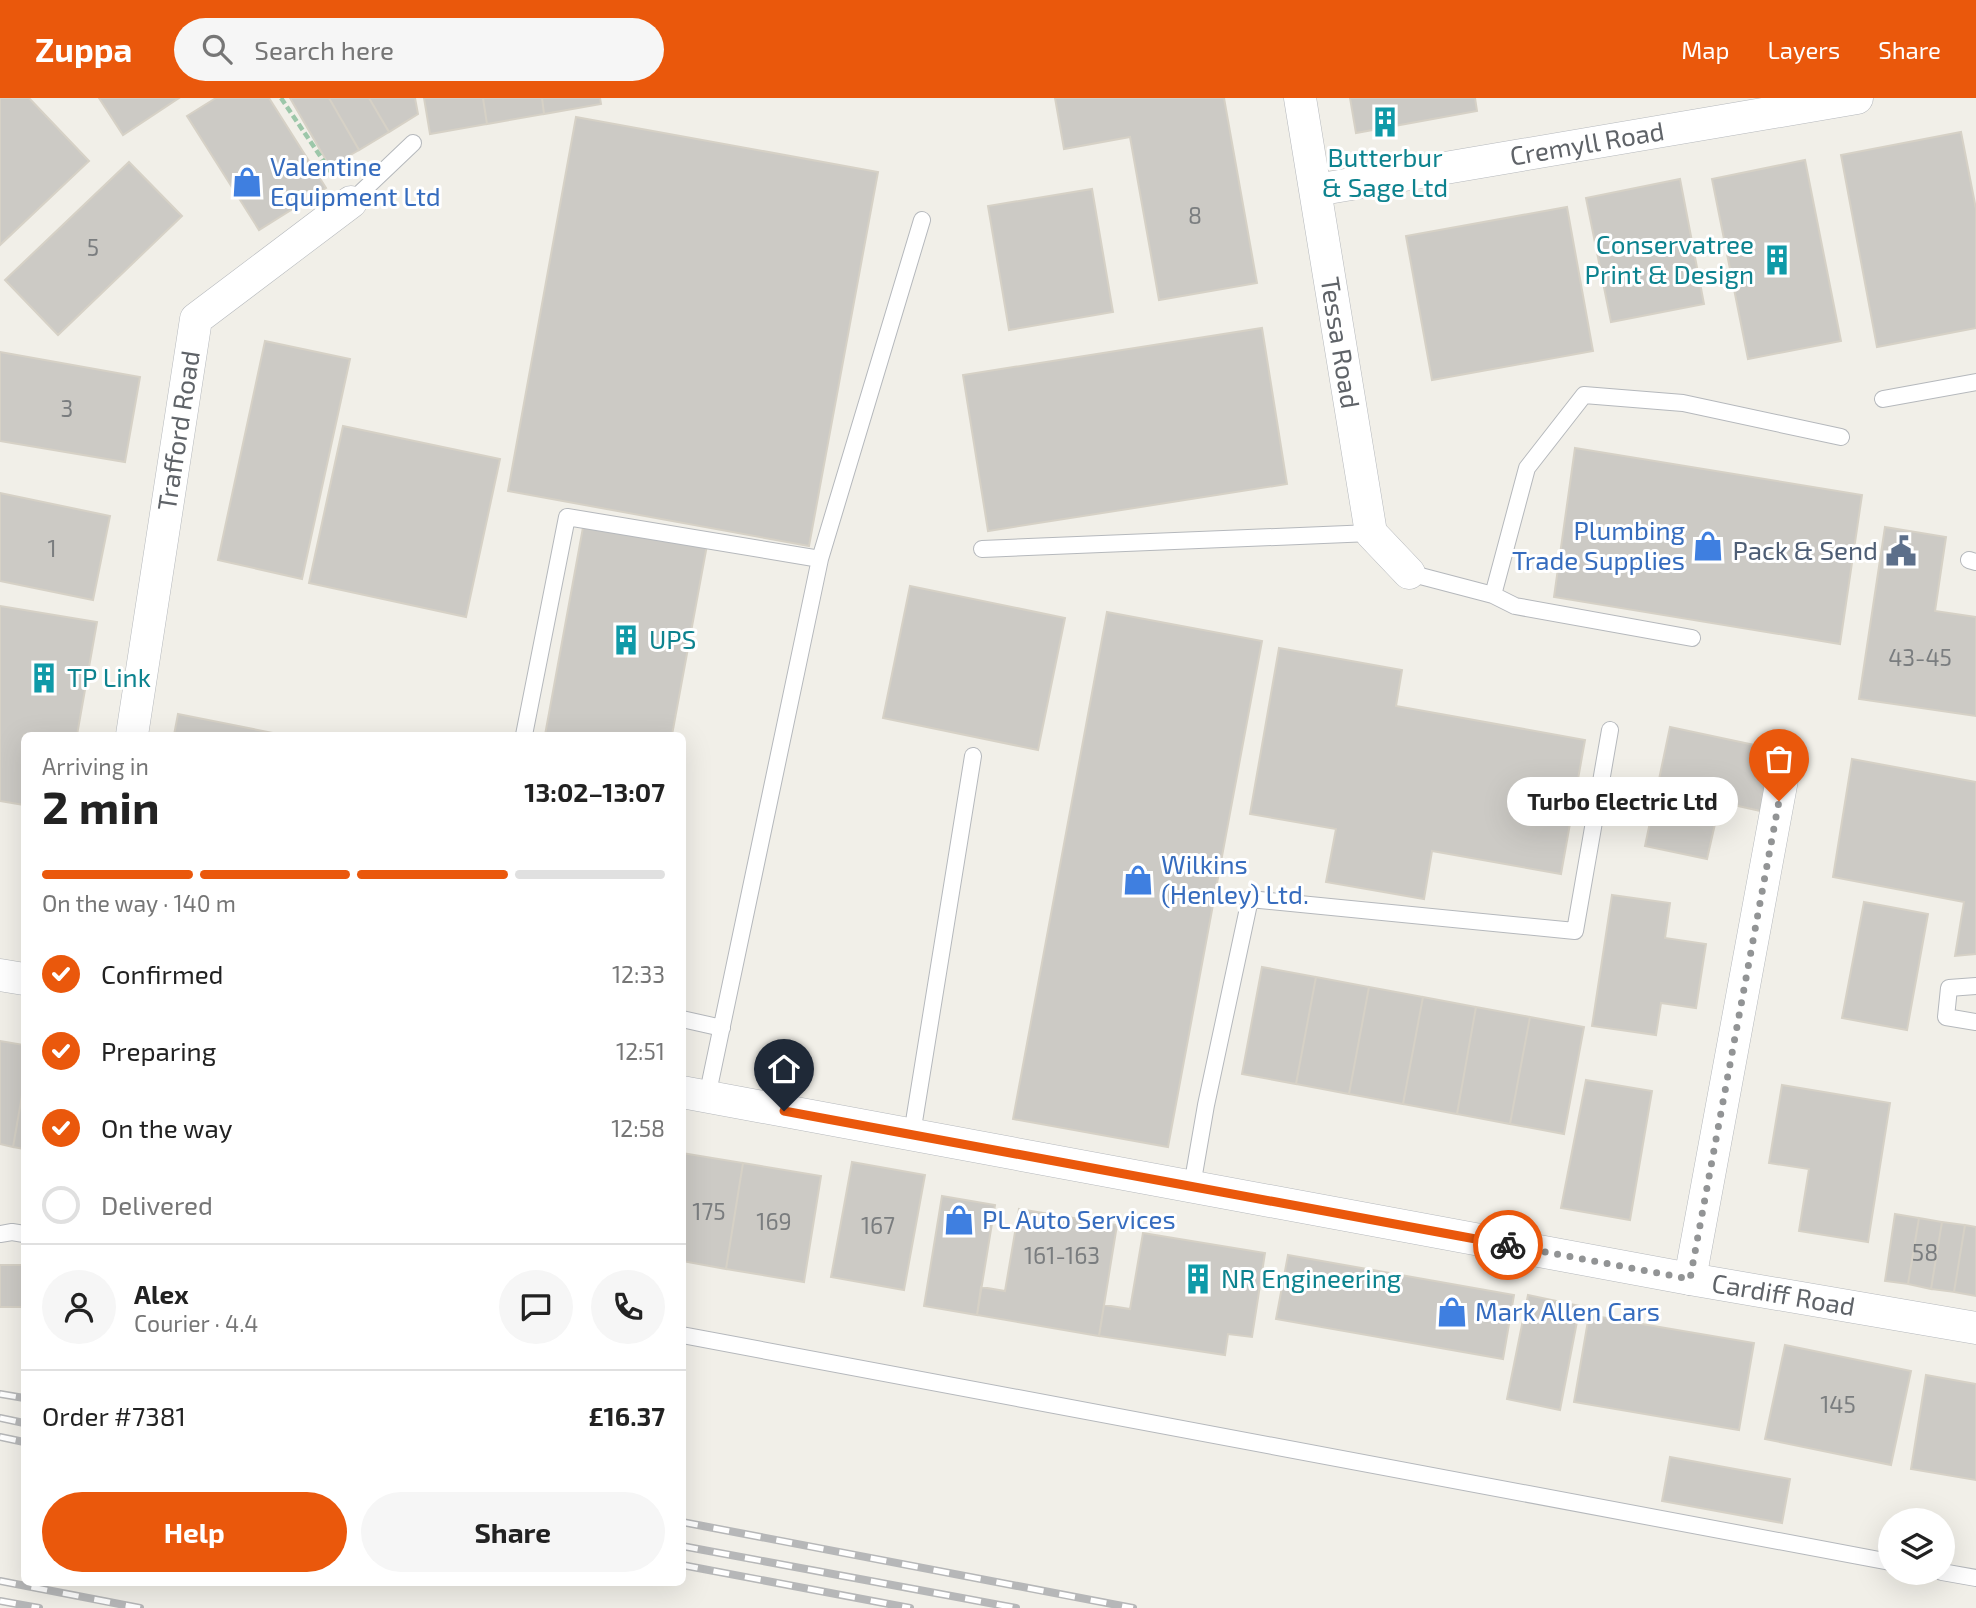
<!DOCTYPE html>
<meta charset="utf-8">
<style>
body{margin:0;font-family:"Exo 2",sans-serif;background:#f6f6f6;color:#222;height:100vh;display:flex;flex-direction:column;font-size:26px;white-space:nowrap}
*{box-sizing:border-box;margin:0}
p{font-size:23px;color:#767676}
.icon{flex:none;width:38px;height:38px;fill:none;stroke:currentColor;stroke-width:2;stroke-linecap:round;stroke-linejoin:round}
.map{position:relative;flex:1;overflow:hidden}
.details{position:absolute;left:21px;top:634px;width:665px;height:854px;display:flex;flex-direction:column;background:#fff;border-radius:10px;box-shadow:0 7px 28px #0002}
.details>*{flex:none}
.fabs{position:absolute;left:1878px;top:1410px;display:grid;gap:14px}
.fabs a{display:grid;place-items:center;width:77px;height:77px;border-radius:50%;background:#fff;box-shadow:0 7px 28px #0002;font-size:35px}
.pin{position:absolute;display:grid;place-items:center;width:60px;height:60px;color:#fff;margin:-72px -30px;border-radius:50% 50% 50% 0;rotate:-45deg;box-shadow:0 0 7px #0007}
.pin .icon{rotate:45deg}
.courier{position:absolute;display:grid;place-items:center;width:70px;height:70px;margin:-35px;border:5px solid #ea580c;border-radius:50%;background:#fff;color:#222;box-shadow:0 2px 9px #0007}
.bubble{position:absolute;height:49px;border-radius:24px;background:#fff;box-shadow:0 7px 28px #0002;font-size:23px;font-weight:700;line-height:49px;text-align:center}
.head em{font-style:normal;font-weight:700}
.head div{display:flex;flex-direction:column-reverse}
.head{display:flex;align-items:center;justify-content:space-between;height:119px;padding:0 21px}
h1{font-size:46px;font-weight:700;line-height:52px}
.bar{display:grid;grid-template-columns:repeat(4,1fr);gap:10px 7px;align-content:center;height:84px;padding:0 21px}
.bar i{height:9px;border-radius:5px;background:#e0e0e0}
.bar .on{background:#ea580c}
.bar p{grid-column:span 4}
.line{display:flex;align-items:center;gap:18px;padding:0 21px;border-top:2px solid #e0e0e0}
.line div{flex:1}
.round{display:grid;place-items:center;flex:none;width:74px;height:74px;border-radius:37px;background:#f6f6f6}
ol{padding:0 21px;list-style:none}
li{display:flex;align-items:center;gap:21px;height:77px}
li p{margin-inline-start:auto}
li .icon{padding:7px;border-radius:50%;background:#ea580c;color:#fff;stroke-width:4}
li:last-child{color:#767676}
li i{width:38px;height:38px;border:4px solid #e0e0e0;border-radius:50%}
.primary-button{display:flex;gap:14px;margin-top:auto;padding:14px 21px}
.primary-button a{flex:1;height:80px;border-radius:42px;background:#ea580c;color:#fff;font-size:28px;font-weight:700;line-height:80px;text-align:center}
.primary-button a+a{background:#f6f6f6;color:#222}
header{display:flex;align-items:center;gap:42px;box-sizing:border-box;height:98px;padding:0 35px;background:#ea580c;color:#fff}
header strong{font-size:33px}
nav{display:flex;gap:38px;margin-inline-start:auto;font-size:24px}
.search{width:490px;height:63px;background:#f6f6f6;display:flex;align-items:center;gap:18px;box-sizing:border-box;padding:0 24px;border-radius:38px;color:#767676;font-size:26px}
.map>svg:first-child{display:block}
.building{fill:#cccac5;stroke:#d6d1c6;stroke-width:2}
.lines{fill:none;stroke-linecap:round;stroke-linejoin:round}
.service-casing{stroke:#b5b8bc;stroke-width:18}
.minor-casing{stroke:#b5b8bc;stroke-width:33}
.path{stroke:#9cc7a9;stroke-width:4.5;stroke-dasharray:7 3.5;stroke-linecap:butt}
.service{stroke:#fff;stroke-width:16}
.minor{stroke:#fff;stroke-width:32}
.rail-casing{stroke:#b6b7b8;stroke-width:8}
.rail{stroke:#fff;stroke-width:5;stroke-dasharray:16;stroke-linecap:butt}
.done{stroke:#929495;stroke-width:7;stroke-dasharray:0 12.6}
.route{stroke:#ea580c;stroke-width:9}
.labels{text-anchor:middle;stroke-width:6;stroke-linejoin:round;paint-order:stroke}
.number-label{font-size:23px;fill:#7a7d7f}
.street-label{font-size:26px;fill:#5f6368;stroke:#fff}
.culture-label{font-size:26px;fill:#0d838f;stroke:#fff;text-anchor:start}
.shop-label{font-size:26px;fill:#366cbe;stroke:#fff;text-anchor:start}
.service-label{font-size:26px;fill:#4e5e75;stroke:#fff;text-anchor:end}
</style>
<header>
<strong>Zuppa</strong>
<div class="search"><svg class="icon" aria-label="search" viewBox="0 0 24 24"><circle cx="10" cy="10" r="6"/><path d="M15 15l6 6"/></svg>Search here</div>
<nav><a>Map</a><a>Layers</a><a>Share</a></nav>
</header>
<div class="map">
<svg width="1976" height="1510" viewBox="0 0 1976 1510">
<rect width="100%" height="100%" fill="#f1efe8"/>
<path class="building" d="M0,0H29L89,63L0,147Z
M99,0H179L123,37Z
M216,0H269L326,90L259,132L187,18Z
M290,0H329L359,52L330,69Z
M329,0H369L389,34L359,52Z
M369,0H415L418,16L389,34Z
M424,0H483L487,26L430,36Z
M483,0H542L544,16L487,26Z
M542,0H600L601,6L544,16Z
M1055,0H1224L1257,185L1159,202L1130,39L1064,51Z
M1350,0H1475L1477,13L1356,35Z
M576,19L878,74L809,448L508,393Z
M1961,34L1976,111V230L1877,249L1841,57Z
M1805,62L1841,243L1748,261L1712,81Z
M129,64L182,118L58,237L5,182Z
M1680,81L1704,206L1611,224L1586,100Z
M1092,91L1113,214L1009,232L988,108Z
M1567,109L1593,253L1432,282L1406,138Z
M1262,230L1287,386L988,433L963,277Z
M265,243L350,261L302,481L218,462Z
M0,254L140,279L125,364L0,343Z
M343,328L500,361L466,519L309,485Z
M1575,350L1862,397L1840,546L1554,499Z
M0,395L110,418L93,502L0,483Z
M584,424L707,447L672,637H545Z
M1885,429L1946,439L1935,513L1976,519V618L1859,601Z
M910,488L1065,520L1038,652L883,620Z
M0,508L97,524L77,637H24V707L0,703Z
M1107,514L1262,543L1168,1049L1013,1021Z
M1279,550L1402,572L1396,608L1585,642L1561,776L1432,753L1424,801L1326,784L1336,731L1250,716Z
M178,616L283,637H174Z
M1670,629L1778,652L1765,714L1720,704L1707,761L1645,748Z
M1852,661L1976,684V856L1955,858L1964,804L1833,779Z
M1612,797L1670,805L1665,840L1706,846L1696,910L1661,905L1656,937L1592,928Z
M1864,804L1928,816L1907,932L1842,920Z
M1262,869L1316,879L1296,986L1242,976Z
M1316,879L1369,889L1349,996L1296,986Z
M1369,889L1423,899L1403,1006L1349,996Z
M1423,899L1476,909L1457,1016L1403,1006Z
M1476,909L1530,919L1510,1026L1457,1016Z
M1530,919L1584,929L1564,1036L1510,1026Z
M0,943L24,947V986L13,1049L0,1046Z
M1586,982L1652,993L1630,1122L1561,1110Z
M24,986V1051L13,1049Z
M1782,987L1890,1005L1868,1144L1799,1133L1809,1071L1769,1065Z
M682,1055L743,1065L726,1171L682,1163Z
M852,1064L925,1077L904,1192L831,1179Z
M743,1065L821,1078L804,1184L726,1171Z
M942,1098L995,1107L977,1217L924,1208Z
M1019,1111L1117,1127L1099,1238L977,1217L981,1189L1005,1193Z
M1895,1116L1919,1120L1908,1186L1885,1183Z
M1919,1120L1942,1124L1931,1191L1908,1186Z
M1942,1124L1965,1127L1954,1194L1931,1191Z
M1965,1127L1976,1129V1198L1954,1194Z
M1143,1135L1265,1155L1252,1239L1228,1236L1225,1257L1099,1238L1104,1207L1130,1211Z
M1288,1157L1514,1197L1503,1261L1276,1221Z
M0,1167H24V1209H0Z
M1528,1197L1580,1208L1560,1312L1507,1301Z
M1589,1217L1754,1245L1739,1332L1574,1304Z
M1785,1247L1911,1273L1891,1367L1765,1341Z
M1926,1277L1976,1286V1382L1911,1371Z
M1670,1359L1790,1381L1782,1425L1662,1403Z"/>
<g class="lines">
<g class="service-casing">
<path id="service" d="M351,104L413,45
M1883,301L1976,284
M982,451L1371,435
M820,461L922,122
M1969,462L1976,464
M1409,475L1493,497L1527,370L1584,297L1683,305L1841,339
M1493,497L1515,508L1692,540
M524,637L567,419L820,461L707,999
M1976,888L1949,890L1946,919L1976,924
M682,921L722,930
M912,1036L973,658
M1192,1088L1206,1007L1250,801L1575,833L1610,632
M0,1136L12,1134L24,1136
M682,1237L1890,1464
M1942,1474L1976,1480"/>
</g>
<g class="minor-casing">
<g id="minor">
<path id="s1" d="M1300,0L1371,435L1409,475"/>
<path id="s2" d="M1316,92L1857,0"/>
<path id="s3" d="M132,637L196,221L351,104"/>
<path d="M0,877L24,881"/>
<path id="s4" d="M682,994L1690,1181L1976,1230"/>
<path d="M1690,1181L1783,676"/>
</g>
</g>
<path class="path" d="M281,0L333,77"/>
<use href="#service" class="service"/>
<use href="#minor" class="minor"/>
<g class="rail-casing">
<path id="rail" d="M0,1296L24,1300
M0,1320L24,1325
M0,1339L24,1344
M682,1424L1133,1510
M682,1448L1016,1510
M682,1467L910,1510
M0,1483L140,1510
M0,1503L39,1510"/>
</g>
<use href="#rail" class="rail"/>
</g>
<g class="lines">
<path class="done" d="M1508,1147L1690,1181L1779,703"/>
<path class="route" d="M784,1013L1508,1147"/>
</g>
<defs>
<g id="building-bare" transform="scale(2.415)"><path d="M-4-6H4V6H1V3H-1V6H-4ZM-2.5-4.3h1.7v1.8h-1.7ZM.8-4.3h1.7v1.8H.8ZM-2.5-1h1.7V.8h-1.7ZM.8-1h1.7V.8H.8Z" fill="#0f9aa8" stroke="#fff" stroke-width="2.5" paint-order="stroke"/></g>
<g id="shop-bare" transform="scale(2.415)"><path d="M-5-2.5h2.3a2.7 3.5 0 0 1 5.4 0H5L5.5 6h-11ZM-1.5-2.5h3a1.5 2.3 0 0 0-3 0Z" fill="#3f7fe0" stroke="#fff" stroke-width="2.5" paint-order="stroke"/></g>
<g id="civic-bare" transform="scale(2.415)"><path d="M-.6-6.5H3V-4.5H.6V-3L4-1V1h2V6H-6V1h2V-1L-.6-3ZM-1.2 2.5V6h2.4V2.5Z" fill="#5c6f8a" stroke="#fff" stroke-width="2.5" paint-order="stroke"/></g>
</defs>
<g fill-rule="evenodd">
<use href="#building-bare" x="1385" y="24"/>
<use href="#shop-bare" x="247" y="84"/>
<use href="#building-bare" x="1777" y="162"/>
<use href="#shop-bare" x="1708" y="448"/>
<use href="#civic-bare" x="1901" y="453"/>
<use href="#building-bare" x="626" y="542"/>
<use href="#building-bare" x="44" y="580"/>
<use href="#shop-bare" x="1138" y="782"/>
<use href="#shop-bare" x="959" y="1122"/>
<use href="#building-bare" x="1198" y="1181"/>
<use href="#shop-bare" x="1452" y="1214"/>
</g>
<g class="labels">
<g class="number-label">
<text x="1195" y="126">8</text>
<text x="93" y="158">5</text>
<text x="67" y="319">3</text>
<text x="52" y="459">1</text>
<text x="1920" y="568">43-45</text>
<text x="709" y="1122">175</text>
<text x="774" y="1132">169</text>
<text x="878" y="1136">167</text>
<text x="1925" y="1163">58</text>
<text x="1062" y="1166">161-163</text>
<text x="1838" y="1315">145</text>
</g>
<g class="street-label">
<text dy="9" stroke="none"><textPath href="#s2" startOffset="275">Cremyll Road</textPath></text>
<text dy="9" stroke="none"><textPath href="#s1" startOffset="248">Tessa Road</textPath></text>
<text dy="9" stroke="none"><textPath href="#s3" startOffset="308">Trafford Road</textPath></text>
<text dy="9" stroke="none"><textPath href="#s4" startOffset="1120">Cardiff Road</textPath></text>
</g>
<g class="culture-label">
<text x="1385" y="69" text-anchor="middle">Butterbur<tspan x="1385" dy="30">&amp; Sage Ltd</tspan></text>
<text x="1754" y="156" text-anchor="end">Conservatree<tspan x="1754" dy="30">Print &amp; Design</tspan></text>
<text x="649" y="551">UPS</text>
<text x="67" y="589">TP Link</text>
<text x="1221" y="1190">NR Engineering</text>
</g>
<g class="shop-label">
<text x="270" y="78">Valentine<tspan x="270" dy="30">Equipment Ltd</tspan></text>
<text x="1685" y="442" text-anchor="end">Plumbing<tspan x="1685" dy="30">Trade Supplies</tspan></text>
<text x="1161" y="776">Wilkins<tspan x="1161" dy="30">(Henley) Ltd.</tspan></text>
<text x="982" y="1131">PL Auto Services</text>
<text x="1475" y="1223">Mark Allen Cars</text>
</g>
<g class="service-label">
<text x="1878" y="462">Pack &amp; Send</text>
</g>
</g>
</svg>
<div class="fabs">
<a><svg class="icon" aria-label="layers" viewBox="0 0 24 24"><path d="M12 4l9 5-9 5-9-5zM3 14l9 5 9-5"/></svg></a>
</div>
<div class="pin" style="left:1779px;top:703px;background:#ea580c"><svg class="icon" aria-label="bag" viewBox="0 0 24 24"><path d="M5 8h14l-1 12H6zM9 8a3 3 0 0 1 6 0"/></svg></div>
<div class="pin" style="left:784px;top:1013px;background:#1f2937"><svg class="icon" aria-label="home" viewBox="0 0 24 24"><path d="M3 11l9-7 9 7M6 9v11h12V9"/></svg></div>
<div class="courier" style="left:1508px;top:1147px"><svg class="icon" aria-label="bike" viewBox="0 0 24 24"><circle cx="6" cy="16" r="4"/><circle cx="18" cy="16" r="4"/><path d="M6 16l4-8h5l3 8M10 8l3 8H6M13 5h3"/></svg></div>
<div class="bubble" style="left:1507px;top:679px;width:231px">Turbo Electric Ltd</div>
<section class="details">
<div class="head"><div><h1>2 min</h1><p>Arriving in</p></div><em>13:02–13:07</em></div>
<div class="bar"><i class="on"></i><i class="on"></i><i class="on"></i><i></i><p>On the way · 140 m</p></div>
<ol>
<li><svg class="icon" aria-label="check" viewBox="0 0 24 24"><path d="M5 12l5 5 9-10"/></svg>Confirmed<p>12:33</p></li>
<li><svg class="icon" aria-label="check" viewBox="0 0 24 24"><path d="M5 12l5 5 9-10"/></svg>Preparing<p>12:51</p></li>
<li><svg class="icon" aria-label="check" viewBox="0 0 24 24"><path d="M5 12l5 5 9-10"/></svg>On the way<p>12:58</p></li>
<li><i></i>Delivered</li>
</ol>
<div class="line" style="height:126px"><a class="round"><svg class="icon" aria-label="person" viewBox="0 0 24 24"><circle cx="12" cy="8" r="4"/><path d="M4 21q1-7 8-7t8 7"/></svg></a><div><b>Alex</b><p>Courier · 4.4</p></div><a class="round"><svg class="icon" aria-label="chat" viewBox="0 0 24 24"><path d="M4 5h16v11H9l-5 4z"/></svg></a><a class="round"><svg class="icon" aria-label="phone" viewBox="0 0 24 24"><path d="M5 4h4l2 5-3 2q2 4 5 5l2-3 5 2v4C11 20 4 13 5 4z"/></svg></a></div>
<div class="line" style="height:91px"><div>Order #7381</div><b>£16.37</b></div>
<div class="primary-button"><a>Help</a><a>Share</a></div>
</section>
</div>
